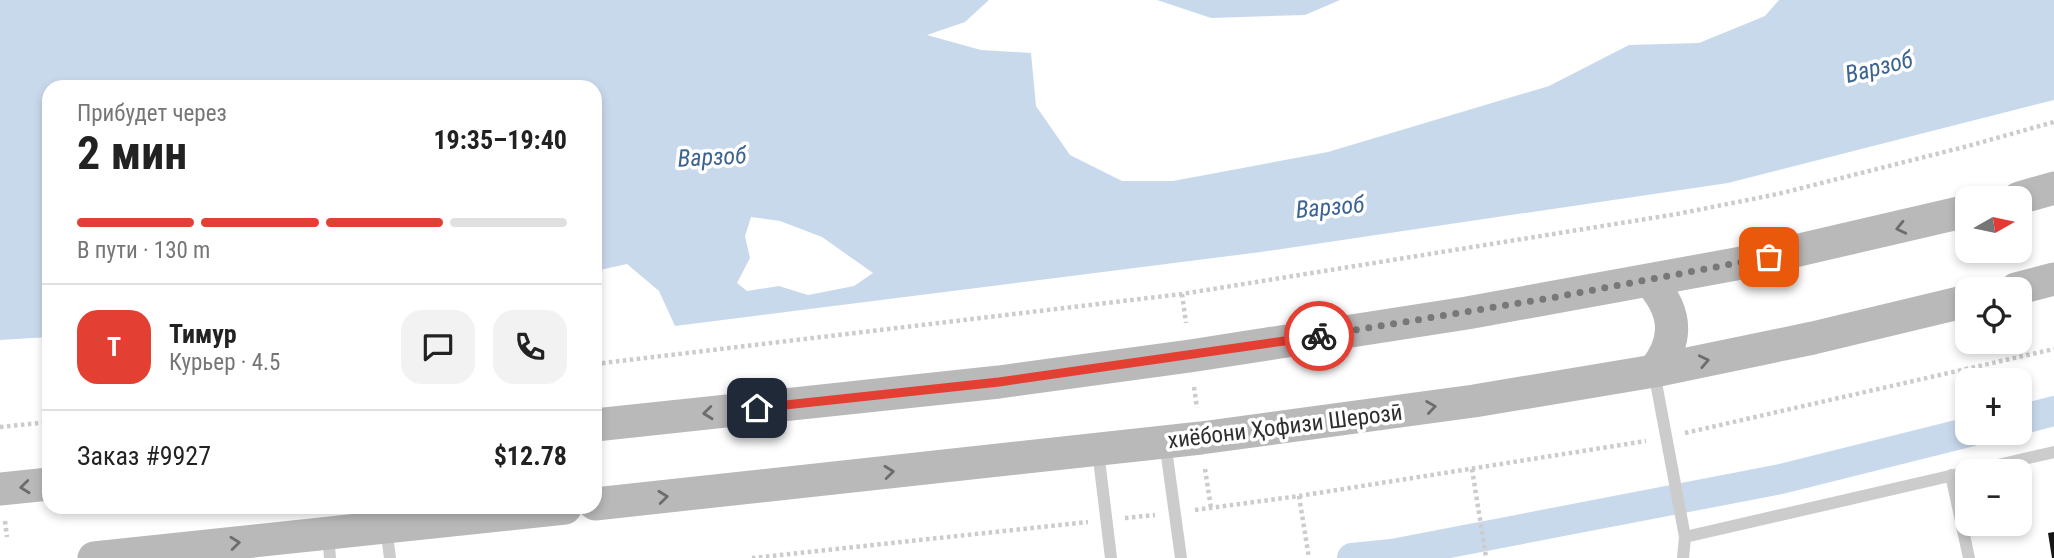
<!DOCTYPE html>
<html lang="ru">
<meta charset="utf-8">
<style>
body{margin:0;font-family:"Roboto Condensed",sans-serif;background:#f2f2f2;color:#222;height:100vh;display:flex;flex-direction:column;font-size:26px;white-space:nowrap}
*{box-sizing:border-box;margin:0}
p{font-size:23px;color:#767676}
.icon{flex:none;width:38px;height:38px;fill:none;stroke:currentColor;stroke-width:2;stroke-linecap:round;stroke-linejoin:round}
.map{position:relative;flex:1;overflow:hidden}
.panel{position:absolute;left:42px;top:80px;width:560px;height:434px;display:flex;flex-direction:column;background:#fff;border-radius:21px;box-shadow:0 4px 10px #0003}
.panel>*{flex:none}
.needle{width:46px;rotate:81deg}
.controls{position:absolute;left:1955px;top:186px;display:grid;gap:14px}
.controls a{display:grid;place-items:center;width:77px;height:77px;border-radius:14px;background:#fff;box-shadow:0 4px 10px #0003;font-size:35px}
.pin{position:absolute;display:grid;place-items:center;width:60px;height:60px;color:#fff;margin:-30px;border-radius:14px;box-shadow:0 4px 10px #0006}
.courier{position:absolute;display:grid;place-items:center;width:70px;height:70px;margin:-35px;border:5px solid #e43f33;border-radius:50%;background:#fff;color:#222;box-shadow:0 2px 9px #0007}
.summary em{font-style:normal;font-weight:700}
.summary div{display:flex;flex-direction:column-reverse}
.summary{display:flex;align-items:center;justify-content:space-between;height:119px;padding:0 35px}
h1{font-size:46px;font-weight:700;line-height:52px}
.bar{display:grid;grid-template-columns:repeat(4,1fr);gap:10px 7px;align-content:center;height:84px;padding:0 35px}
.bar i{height:9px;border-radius:5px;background:#e0e0e0}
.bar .selected{background:#e43f33}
.bar p{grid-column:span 4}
.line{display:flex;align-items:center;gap:18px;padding:0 35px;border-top:2px solid #e0e0e0}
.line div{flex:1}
.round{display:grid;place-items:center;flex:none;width:74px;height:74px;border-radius:21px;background:#f2f2f2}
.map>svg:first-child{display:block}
.water{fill:#c9d9ec;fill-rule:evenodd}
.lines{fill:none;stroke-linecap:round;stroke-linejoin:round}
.canal{stroke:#c9d9ec;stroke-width:30}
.building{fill:#161616}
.path{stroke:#ccc;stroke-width:4.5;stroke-dasharray:3.5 3.5;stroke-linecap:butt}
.lane{stroke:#ccc;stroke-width:12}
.secondary{stroke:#b9b9b9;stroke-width:33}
.oneway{stroke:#6d6d6d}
.done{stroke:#787878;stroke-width:7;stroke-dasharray:0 12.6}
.route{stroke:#e43f33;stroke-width:9}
.labels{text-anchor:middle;stroke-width:7;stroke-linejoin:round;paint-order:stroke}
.street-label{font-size:23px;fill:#2f2f2f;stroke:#fff}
.water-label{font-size:24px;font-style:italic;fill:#3d6491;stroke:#fff}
</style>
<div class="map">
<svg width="2054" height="558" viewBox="0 0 2054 558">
<rect width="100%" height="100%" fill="#fff"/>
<path class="water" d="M0,0H989L965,22L927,35L981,50L1031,53L1036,106L1070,155L1122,181H1173L1328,152L1549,86L1629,45L1699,43L1765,16L1779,0H2054V100L1728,183L1261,252L675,326L659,291L627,264L595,271V88H49V337L0,340ZM751,217L780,221L822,237L873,273L854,286L808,295L779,286L747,291L737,283L750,258L745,236Z
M1157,0H1340L1305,15L1211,18Z"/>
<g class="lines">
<path class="canal" d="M2020,420L2054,411
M1352,558L1392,554L1781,479L1969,432"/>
</g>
<path class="building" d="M2054,532V558H2052L2048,533Z"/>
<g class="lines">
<path class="path" d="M1182,294L1186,323
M595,364L1182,294L1677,214L1778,194L1968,146L2054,122
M1194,387L1197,408
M0,427L49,422
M1685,433L2054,349
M1205,469L1211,508
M1472,469L1486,557
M1299,496L1309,558
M1195,510L1299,496L1646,441
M1125,518L1155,515
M5,521L7,537
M752,558L1088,522"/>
<path class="lane" d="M1654,372L1685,537L1683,558
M1165,442L1181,558
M1098,451L1111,558
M1972,471L2054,452
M1951,475L1969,558
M386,527L390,558
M328,534L330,558
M1685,537L1967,472"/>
<path class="secondary" d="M2019,198L2054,188
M1649,280C1676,310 1680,339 1654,371
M2016,289L2054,279
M595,425L999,382L1190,356L1467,313L1747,262L1967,211
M0,489L49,484
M595,504L1201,438L1474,401L1654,371L1813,338L1967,301
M94,558L565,508"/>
</g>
<defs><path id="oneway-chevron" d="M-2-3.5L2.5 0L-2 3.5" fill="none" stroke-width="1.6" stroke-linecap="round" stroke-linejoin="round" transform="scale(1.75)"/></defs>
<g class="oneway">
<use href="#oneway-chevron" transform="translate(1901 228) rotate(167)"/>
<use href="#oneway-chevron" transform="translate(1704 361) rotate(-12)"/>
<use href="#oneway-chevron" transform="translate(1431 407) rotate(-8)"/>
<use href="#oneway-chevron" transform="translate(708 413) rotate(174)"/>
<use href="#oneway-chevron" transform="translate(889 472) rotate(-6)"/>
<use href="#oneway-chevron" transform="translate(25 487) rotate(174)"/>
<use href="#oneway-chevron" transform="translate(663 497) rotate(-6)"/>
<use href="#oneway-chevron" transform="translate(235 543) rotate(-6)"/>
</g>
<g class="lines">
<path class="done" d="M1319,336L1556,297L1769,257"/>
<path class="route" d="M757,408L999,382L1319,336"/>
</g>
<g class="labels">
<g class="street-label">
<text transform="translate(1285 426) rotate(-7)" y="8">хиёбони Ҳофизи Шерозӣ</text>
</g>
<g class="water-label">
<text transform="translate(1879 67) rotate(-14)" y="8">Варзоб</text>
<text transform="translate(712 157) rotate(-3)" y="8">Варзоб</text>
<text transform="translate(1330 207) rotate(-5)" y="8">Варзоб</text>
</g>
</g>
</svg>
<div class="controls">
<a><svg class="needle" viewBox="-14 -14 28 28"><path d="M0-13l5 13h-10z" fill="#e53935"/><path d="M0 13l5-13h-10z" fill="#767676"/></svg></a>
<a><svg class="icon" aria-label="locate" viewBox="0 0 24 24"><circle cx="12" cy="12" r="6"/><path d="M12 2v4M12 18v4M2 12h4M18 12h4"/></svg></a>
<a>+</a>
<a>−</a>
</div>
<div class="pin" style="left:1769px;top:257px;background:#ea580c"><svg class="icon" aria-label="bag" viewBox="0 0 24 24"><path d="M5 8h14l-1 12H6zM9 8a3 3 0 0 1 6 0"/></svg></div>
<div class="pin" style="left:757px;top:408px;background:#1f2937"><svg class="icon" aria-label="home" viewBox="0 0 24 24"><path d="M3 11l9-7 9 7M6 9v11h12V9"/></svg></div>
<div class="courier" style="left:1319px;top:336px"><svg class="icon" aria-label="bike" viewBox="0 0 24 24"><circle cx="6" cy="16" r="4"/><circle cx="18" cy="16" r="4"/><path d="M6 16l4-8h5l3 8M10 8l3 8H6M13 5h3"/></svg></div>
<section class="panel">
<div class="summary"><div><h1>2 мин</h1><p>Прибудет через</p></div><em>19:35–19:40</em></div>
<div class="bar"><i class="selected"></i><i class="selected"></i><i class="selected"></i><i></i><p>В пути · 130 m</p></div>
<div class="line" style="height:126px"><b class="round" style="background:#e43f33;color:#fff">Т</b><div><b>Тимур</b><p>Курьер · 4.5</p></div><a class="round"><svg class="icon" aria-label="chat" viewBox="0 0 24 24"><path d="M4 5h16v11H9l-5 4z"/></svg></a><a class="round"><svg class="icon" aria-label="phone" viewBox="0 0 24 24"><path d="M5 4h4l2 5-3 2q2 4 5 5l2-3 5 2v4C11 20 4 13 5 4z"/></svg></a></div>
<div class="line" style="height:91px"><div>Заказ #9927</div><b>$12.78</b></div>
</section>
</div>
